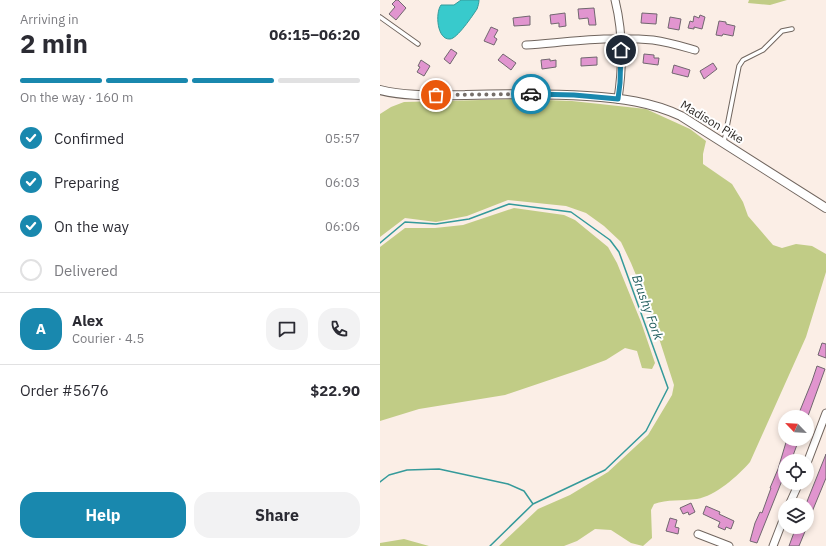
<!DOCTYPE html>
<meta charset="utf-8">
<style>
body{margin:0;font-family:"IBM Plex Sans",sans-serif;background:#f2f2f3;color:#2b2b33;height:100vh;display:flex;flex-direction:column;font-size:15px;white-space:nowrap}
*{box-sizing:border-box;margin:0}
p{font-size:13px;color:#7c7c81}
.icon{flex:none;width:22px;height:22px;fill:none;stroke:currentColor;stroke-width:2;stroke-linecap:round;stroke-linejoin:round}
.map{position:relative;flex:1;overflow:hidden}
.panel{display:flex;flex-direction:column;background:#fff;width:380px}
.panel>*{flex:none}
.needle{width:26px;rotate:295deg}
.fabs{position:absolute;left:398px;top:410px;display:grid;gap:8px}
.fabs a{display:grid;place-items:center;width:36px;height:36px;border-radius:50%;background:#fff;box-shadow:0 2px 6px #0003;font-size:20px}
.pin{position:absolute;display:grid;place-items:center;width:34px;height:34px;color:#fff;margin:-17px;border:2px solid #fff;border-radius:50%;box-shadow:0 1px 4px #0007}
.courier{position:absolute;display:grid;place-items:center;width:40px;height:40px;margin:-20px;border:3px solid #1988ae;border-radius:50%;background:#fff;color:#222;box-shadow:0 1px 5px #0007}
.headline em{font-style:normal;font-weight:800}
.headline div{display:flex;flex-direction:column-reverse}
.headline{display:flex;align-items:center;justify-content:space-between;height:68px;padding:0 20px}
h1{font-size:26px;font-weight:800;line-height:30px}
.bar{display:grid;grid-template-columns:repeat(4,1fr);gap:6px 4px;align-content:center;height:48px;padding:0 20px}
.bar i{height:5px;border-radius:3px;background:#e1e1e2}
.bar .selected{background:#1988ae}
.bar p{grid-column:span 4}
.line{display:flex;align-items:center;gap:10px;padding:0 20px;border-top:1px solid #e1e1e2}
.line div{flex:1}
.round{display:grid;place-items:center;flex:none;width:42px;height:42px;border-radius:16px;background:#f2f2f3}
ol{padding:0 20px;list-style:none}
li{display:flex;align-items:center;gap:12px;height:44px}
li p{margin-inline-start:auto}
li .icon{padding:4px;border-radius:50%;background:#1988ae;color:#fff;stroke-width:4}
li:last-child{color:#7c7c81}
li i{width:22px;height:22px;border:2px solid #e1e1e2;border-radius:50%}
.button{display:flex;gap:8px;margin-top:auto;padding:8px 20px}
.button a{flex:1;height:46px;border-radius:16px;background:#1988ae;color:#fff;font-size:16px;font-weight:800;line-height:46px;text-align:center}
.button a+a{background:#f2f2f3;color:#2b2b33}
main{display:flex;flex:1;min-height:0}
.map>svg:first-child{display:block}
.green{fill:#c1cc86}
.water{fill:#38cacc;stroke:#359a9a}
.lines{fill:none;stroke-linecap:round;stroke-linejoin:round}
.stream{stroke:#359a9a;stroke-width:1.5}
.building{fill:#e195cf;stroke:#71676f}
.service-casing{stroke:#70655e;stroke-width:5.5}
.minor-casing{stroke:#70655e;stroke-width:9}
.tertiary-casing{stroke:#70655e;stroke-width:10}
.service{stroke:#fff;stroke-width:3.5}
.minor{stroke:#fff;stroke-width:7}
.tertiary{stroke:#fff;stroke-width:8}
.done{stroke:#766f6a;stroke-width:4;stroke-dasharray:0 7.2}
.route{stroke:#1988ae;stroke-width:5}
.labels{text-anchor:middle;stroke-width:4;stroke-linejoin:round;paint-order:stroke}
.street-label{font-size:12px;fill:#2e2a27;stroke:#fff}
.water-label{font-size:13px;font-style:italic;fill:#266060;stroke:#fff}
</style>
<main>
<section class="panel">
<div class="headline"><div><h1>2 min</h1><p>Arriving in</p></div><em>06:15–06:20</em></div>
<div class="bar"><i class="selected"></i><i class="selected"></i><i class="selected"></i><i></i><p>On the way · 160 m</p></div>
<ol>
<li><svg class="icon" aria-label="check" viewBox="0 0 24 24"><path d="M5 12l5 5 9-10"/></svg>Confirmed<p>05:57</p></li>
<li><svg class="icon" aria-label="check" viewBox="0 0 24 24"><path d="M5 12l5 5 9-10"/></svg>Preparing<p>06:03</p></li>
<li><svg class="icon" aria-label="check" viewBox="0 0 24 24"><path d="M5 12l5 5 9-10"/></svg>On the way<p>06:06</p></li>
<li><i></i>Delivered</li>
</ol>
<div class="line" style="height:72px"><b class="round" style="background:#1988ae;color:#fff">A</b><div><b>Alex</b><p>Courier · 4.5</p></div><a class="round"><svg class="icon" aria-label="chat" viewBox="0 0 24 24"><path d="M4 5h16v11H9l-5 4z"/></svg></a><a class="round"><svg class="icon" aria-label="phone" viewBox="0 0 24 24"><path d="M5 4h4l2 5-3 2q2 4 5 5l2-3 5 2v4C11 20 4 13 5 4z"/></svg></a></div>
<div class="line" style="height:52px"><div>Order #5676</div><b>$22.90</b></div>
<div class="button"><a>Help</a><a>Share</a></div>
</section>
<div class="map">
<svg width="446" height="546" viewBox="0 0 446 546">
<rect width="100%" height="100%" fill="#fbeee6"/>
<path class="green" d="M369,0H407L390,5L368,3Z
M139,99L192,101L266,109L310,129L326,141L323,154V164L352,184L363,202L368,216L393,245L402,248L416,244L432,246L446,254V272L426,337L370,462C358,476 335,496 317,499C302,501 287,499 274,504L271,510L272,538L263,546L251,543L231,530L215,529L197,541L184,546H119L158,509L190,495L228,472L268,435L292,395L294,385L268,304L251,263L241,242L224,226L206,213L186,206L128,200L87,216L56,222L25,218L0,237V114L11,107L24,102Z
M134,208L184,215L195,220L228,247L237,263L261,322L275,363L272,369L262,368L257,351L245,348L226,360L199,370L125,395L39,409L0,421V247L25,228H55L83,225Z
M24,539L49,546H0V543Z"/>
<path class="water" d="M81,0H99C99,3 98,6 97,9C93,15 77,39 70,39C57,40 55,13 61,5H74Z"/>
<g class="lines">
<path class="stream" d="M0,243L25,222L56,224L89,219L129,204L191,212L230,240L239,252L288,388L266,431L225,470L153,504L110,546
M0,482L9,475L27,470L59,469L128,484L144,491L153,504"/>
</g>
<path class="building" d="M16,0H18L26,8L16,20L9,14L15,7L12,4Z
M214,8L216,25H209L208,18L199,19L198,9Z
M185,13L186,26L179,27V23L171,24L170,15Z
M262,13L277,14L276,24L261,23Z
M320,15L325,17L322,29L314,27V29L308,28L310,21L313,22L314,16L319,18Z
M150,16V25L134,26L133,18Z
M290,17L301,19L299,30L288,28Z
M339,21L346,22V24L355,26L353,36L343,34L342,36L336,35Z
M111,27L118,30L114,37L117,39L114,45L104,41Z
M71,49L77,53L70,64L64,59Z
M123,54L136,63L131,70L118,60Z
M264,54L274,55V58H279L278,65L263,63Z
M217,57V65L201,66V58Z
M170,59V61L176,60V67L162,69L161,60Z
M41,60L50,66L44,76L37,72L40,67L38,66Z
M333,63L337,69L324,79L320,71Z
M294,65L310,70L308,77L292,73Z
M442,343L446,344V358L438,355Z
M437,366L445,369L428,416L419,413L432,381Z
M407,439L418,442L411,461H405V473L377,543L370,541L375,523L380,512L382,513L391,488H390L398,469Z
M446,454V478L427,524V504H426Z
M311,503L315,512L309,515L308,512L303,514L300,508Z
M326,506L340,512L339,514L354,521L351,529L346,527L345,530L338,527L340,522L323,514Z
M290,518L297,520L295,527L299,528L298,534L286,531Z
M416,527L426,529L419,546H409Z"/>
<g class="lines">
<g class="service-casing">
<path id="service" d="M0,17L38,44
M344,142L359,66L363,60L383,50L402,31L412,29"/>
</g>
<g class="minor-casing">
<path id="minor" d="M235,0C243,32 243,66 238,99
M146,45C188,42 231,36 273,40C288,42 301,46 315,50
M427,463L446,413
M409,505L419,483
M318,534L349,546
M393,546L405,515"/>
</g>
<g class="tertiary-casing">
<path id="tertiary" d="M0,90C28,97 56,95 85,95C126,94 166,93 207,96C240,98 272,102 301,116L446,208"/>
</g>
<use href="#service" class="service"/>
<use href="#minor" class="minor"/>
<use href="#tertiary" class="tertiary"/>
</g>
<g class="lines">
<path class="done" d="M56,95L151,94"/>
<path class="route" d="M151,94L194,95L238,99L240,83L241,50"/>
</g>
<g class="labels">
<g class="street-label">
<text transform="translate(332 122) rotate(31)" y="4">Madison Pike</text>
</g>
<g class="water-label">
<text transform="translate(268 307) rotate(70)" y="5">Brushy Fork</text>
</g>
</g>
</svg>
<div class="fabs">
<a><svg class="needle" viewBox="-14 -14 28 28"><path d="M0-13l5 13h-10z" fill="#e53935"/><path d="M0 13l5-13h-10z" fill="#7c7c81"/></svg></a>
<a><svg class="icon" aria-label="locate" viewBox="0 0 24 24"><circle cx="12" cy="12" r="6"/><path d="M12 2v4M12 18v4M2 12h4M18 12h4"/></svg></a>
<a><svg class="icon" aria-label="layers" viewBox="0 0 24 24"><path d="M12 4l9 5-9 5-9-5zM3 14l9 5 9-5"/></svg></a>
</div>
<div class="pin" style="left:56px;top:95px;background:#ea580c"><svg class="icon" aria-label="bag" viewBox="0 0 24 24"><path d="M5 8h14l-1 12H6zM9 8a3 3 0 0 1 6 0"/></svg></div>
<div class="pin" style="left:241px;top:50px;background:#1f2937"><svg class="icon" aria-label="home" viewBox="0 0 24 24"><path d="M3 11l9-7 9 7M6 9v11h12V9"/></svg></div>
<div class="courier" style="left:151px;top:94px"><svg class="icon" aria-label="car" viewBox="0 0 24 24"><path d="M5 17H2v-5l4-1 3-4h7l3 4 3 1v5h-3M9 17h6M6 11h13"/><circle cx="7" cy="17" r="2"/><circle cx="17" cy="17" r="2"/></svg></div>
</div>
</main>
